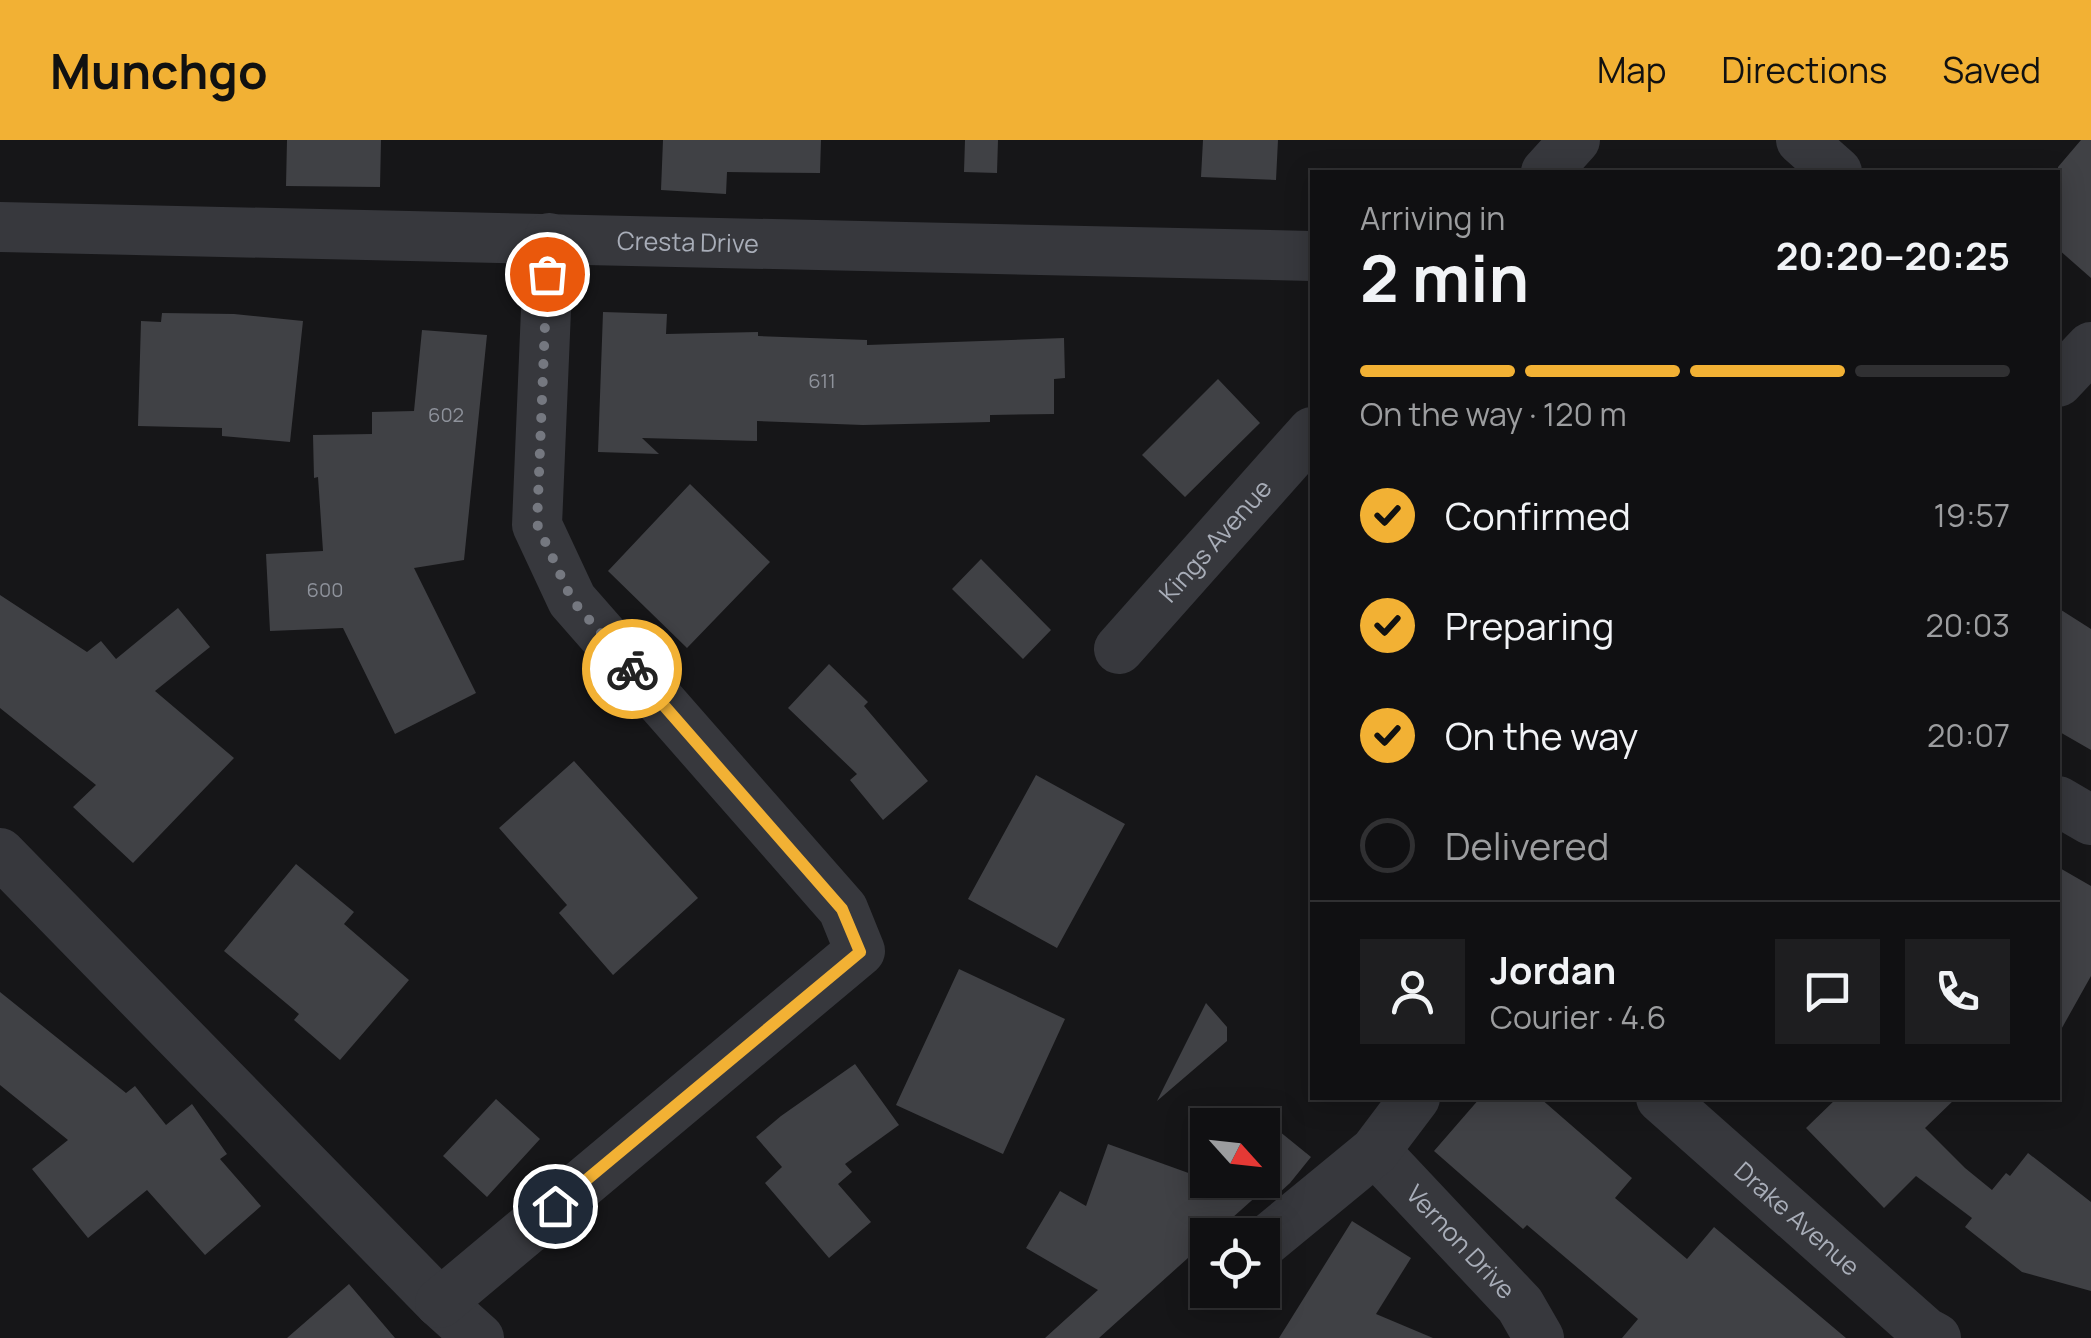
<!DOCTYPE html>
<meta charset="utf-8">
<style>
body{margin:0;font-family:Manrope,sans-serif;background:#1e1e20;color:#f1f3f6;height:100vh;display:flex;flex-direction:column;font-size:38px;white-space:nowrap}
*{box-sizing:border-box;margin:0}
p{font-size:32px;color:#9c9d9f}
.icon{flex:none;width:55px;height:55px;fill:none;stroke:currentColor;stroke-width:2;stroke-linecap:round;stroke-linejoin:round}
.map{position:relative;flex:1;overflow:hidden}
.panel{position:absolute;left:1310px;top:30px;width:750px;height:930px;display:flex;flex-direction:column;background:#101012;border-radius:0px;box-shadow:0 5px 25px #0003,0 0 0 2px #303032}
.panel>*{flex:none}
.needle{width:65px;rotate:117deg}
.buttons{position:absolute;left:1190px;top:968px;display:grid;gap:20px}
.buttons a{display:grid;place-items:center;width:90px;height:90px;border-radius:0px;background:#101012;box-shadow:0 5px 25px #0003,0 0 0 2px #303032;font-size:50px}
.pin{position:absolute;display:grid;place-items:center;width:85px;height:85px;color:#fff;margin:-42px;border:5px solid #fff;border-radius:50%;box-shadow:0 2px 10px #0007}
.courier{position:absolute;display:grid;place-items:center;width:100px;height:100px;margin:-50px;border:8px solid #f2b134;border-radius:50%;background:#fff;color:#222;box-shadow:0 2px 12px #0007}
.headline em{font-style:normal;font-weight:700}
.headline div{display:flex;flex-direction:column-reverse}
.headline{display:flex;align-items:center;justify-content:space-between;height:170px;padding:0 50px}
h1{font-size:65px;font-weight:700;line-height:75px}
.bar{display:grid;grid-template-columns:repeat(4,1fr);gap:15px 10px;align-content:center;height:120px;padding:0 50px}
.bar i{height:12px;border-radius:8px;background:#303032}
.bar .current{background:#f2b134}
.bar p{grid-column:span 4}
.line{display:flex;align-items:center;gap:25px;padding:0 50px;border-top:2px solid #303032}
.line div{flex:1}
.round{display:grid;place-items:center;flex:none;width:105px;height:105px;border-radius:0px;background:#1e1e20}
ol{padding:0 50px;list-style:none}
li{display:flex;align-items:center;gap:30px;height:110px}
li p{margin-inline-start:auto}
li .icon{padding:10px;border-radius:50%;background:#f2b134;color:#111;stroke-width:4}
li:last-child{color:#9c9d9f}
li i{width:55px;height:55px;border:5px solid #303032;border-radius:50%}
header{display:flex;align-items:center;gap:60px;box-sizing:border-box;height:140px;padding:0 50px;background:#f2b134;color:#111}
header strong{font-size:48px}
nav{display:flex;gap:55px;margin-inline-start:auto;font-size:35px}
.map>svg:first-child{display:block}
.building{fill:#404145}
.lines{fill:none;stroke-linecap:round;stroke-linejoin:round}
.minor{stroke:#37383d;stroke-width:50}
.done{stroke:#757880;stroke-width:10;stroke-dasharray:0 18}
.route{stroke:#f2b134;stroke-width:12}
.labels{text-anchor:middle;stroke-width:9;stroke-linejoin:round;paint-order:stroke}
.number-label{font-size:20px;fill:#8e929b}
.street-label{font-size:25px;fill:#a8adb8;stroke:#111113}
</style>
<header>
<strong>Munchgo</strong>
<nav><a>Map</a><a>Directions</a><a>Saved</a></nav>
</header>
<div class="map">
<svg width="2091" height="1198" viewBox="0 0 2091 1198">
<rect width="100%" height="100%" fill="#161618"/>
<path class="building" d="M287,0H381L380,47L286,46Z
M663,0H821L820,33L727,32L726,54L661,50Z
M965,0H998L997,33L964,32Z
M1203,0H1278L1276,40L1201,37Z
M2081,0H2091V138L2058,109V27Z
M603,172L667,174L666,194L758,192V196L867,200V205L1064,198L1065,238L1054,239V274L990,275V282L863,285L757,281V301L642,298L659,314L598,312Z
M162,173L234,174L303,181L290,302L222,296V288L138,286L141,181L161,182Z
M422,190L487,195L464,420L414,428L476,553L395,594L343,488L270,491L266,414L323,411L318,337L314,338L313,295L372,294V272L414,271Z
M1218,239L1260,283L1185,357L1142,315Z
M690,344L770,422L687,508L608,431Z
M981,419L1051,490L1023,519L952,449Z
M0,455L87,512L101,501L116,519L178,468L210,507L155,551L234,618L133,723L73,667L96,645L0,568Z
M2058,468L2091,489V610L2058,591Z
M829,524L868,562L864,566L928,641L883,680L850,640L857,634L788,568Z
M574,621L698,758L613,835L559,773L567,765L499,688Z
M1036,635L1125,684L1057,808L968,759Z
M296,724L354,772L344,784L409,840L340,920L294,880L299,874L224,811Z
M2058,727L2091,746V836L2058,895Z
M959,829L1065,879L1003,1014L896,965Z
M0,852L126,953L135,946L166,985L192,964L227,1014L220,1019L261,1066L205,1115L147,1050L88,1098L32,1029L68,1000L0,945Z
M1206,863L1227,887V901L1157,961Z
M855,924L899,985L845,1024L852,1032L838,1044L871,1082L829,1118L765,1043L782,1027L756,997L781,976Z
M1480,958H1540L1632,1038L1615,1058L1687,1119L1714,1087L1846,1198H1622L1638,1179L1527,1085L1523,1089L1434,1011Z
M1837,958H1956L1925,988L1965,1028L1992,1050L2006,1033L2010,1036L2028,1013L2091,1062V1151L2022,1132L1965,1087L1972,1078L1916,1036L1884,1068L1806,988Z
M496,959L540,999L487,1057L443,1016Z
M1252,969L1311,1017L1290,1043L1279,1053L1269,1045L1213,1095H1208V1100L1099,1198H1045L1098,1150L1026,1108L1060,1051L1086,1066L1108,1004L1244,1053L1233,1040H1262V985H1240Z
M1352,1081L1411,1118L1376,1174L1433,1198H1279Z
M349,1144L395,1198H287Z"/>
<g class="lines">
<g class="minor">
<path d="M1801,0L1837,32"/>
<path d="M1546,32L1575,0"/>
<path id="s1" d="M0,87L1312,116"/>
<path d="M2058,242L2091,207"/>
<path id="s2" d="M1119,509L1312,292"/>
<path d="M2058,661L2091,680"/>
<path d="M0,713L440,1163L479,1198"/>
<path id="s3" d="M1661,958L1925,1192L1936,1198"/>
<path id="s4" d="M1375,1011L1520,1165L1539,1198"/>
<path d="M1262,1104L1375,1011L1415,958"/>
<path d="M440,1163L860,811L843,769L572,460L537,385L549,98"/>
</g>
</g>
<g class="lines">
<path class="done" d="M547,134L537,384L572,460L632,529"/>
<path class="route" d="M555,1066L860,812L842,769L632,529"/>
</g>
<g class="labels">
<g class="number-label">
<text x="822" y="248">611</text>
<text x="446" y="282">602</text>
<text x="325" y="457">600</text>
</g>
<g class="street-label">
<text dy="9" stroke="none"><textPath href="#s1" startOffset="688">Cresta Drive</textPath></text>
<text dy="9" stroke="none"><textPath href="#s2" startOffset="145">Kings Avenue</textPath></text>
<text dy="9" stroke="none"><textPath href="#s3" startOffset="182">Drake Avenue</textPath></text>
<text dy="9" stroke="none"><textPath href="#s4" startOffset="125">Vernon Drive</textPath></text>
</g>
</g>
</svg>
<div class="buttons">
<a><svg class="needle" viewBox="-14 -14 28 28"><path d="M0-13l5 13h-10z" fill="#e53935"/><path d="M0 13l5-13h-10z" fill="#9c9d9f"/></svg></a>
<a><svg class="icon" aria-label="locate" viewBox="0 0 24 24"><circle cx="12" cy="12" r="6"/><path d="M12 2v4M12 18v4M2 12h4M18 12h4"/></svg></a>
</div>
<div class="pin" style="left:547px;top:134px;background:#ea580c"><svg class="icon" aria-label="bag" viewBox="0 0 24 24"><path d="M5 8h14l-1 12H6zM9 8a3 3 0 0 1 6 0"/></svg></div>
<div class="pin" style="left:555px;top:1066px;background:#1f2937"><svg class="icon" aria-label="home" viewBox="0 0 24 24"><path d="M3 11l9-7 9 7M6 9v11h12V9"/></svg></div>
<div class="courier" style="left:632px;top:529px"><svg class="icon" aria-label="bike" viewBox="0 0 24 24"><circle cx="6" cy="16" r="4"/><circle cx="18" cy="16" r="4"/><path d="M6 16l4-8h5l3 8M10 8l3 8H6M13 5h3"/></svg></div>
<section class="panel">
<div class="headline"><div><h1>2 min</h1><p>Arriving in</p></div><em>20:20–20:25</em></div>
<div class="bar"><i class="current"></i><i class="current"></i><i class="current"></i><i></i><p>On the way · 120 m</p></div>
<ol>
<li><svg class="icon" aria-label="check" viewBox="0 0 24 24"><path d="M5 12l5 5 9-10"/></svg>Confirmed<p>19:57</p></li>
<li><svg class="icon" aria-label="check" viewBox="0 0 24 24"><path d="M5 12l5 5 9-10"/></svg>Preparing<p>20:03</p></li>
<li><svg class="icon" aria-label="check" viewBox="0 0 24 24"><path d="M5 12l5 5 9-10"/></svg>On the way<p>20:07</p></li>
<li><i></i>Delivered</li>
</ol>
<div class="line" style="height:180px"><a class="round"><svg class="icon" aria-label="person" viewBox="0 0 24 24"><circle cx="12" cy="8" r="4"/><path d="M4 21q1-7 8-7t8 7"/></svg></a><div><b>Jordan</b><p>Courier · 4.6</p></div><a class="round"><svg class="icon" aria-label="chat" viewBox="0 0 24 24"><path d="M4 5h16v11H9l-5 4z"/></svg></a><a class="round"><svg class="icon" aria-label="phone" viewBox="0 0 24 24"><path d="M5 4h4l2 5-3 2q2 4 5 5l2-3 5 2v4C11 20 4 13 5 4z"/></svg></a></div>
</section>
</div>
